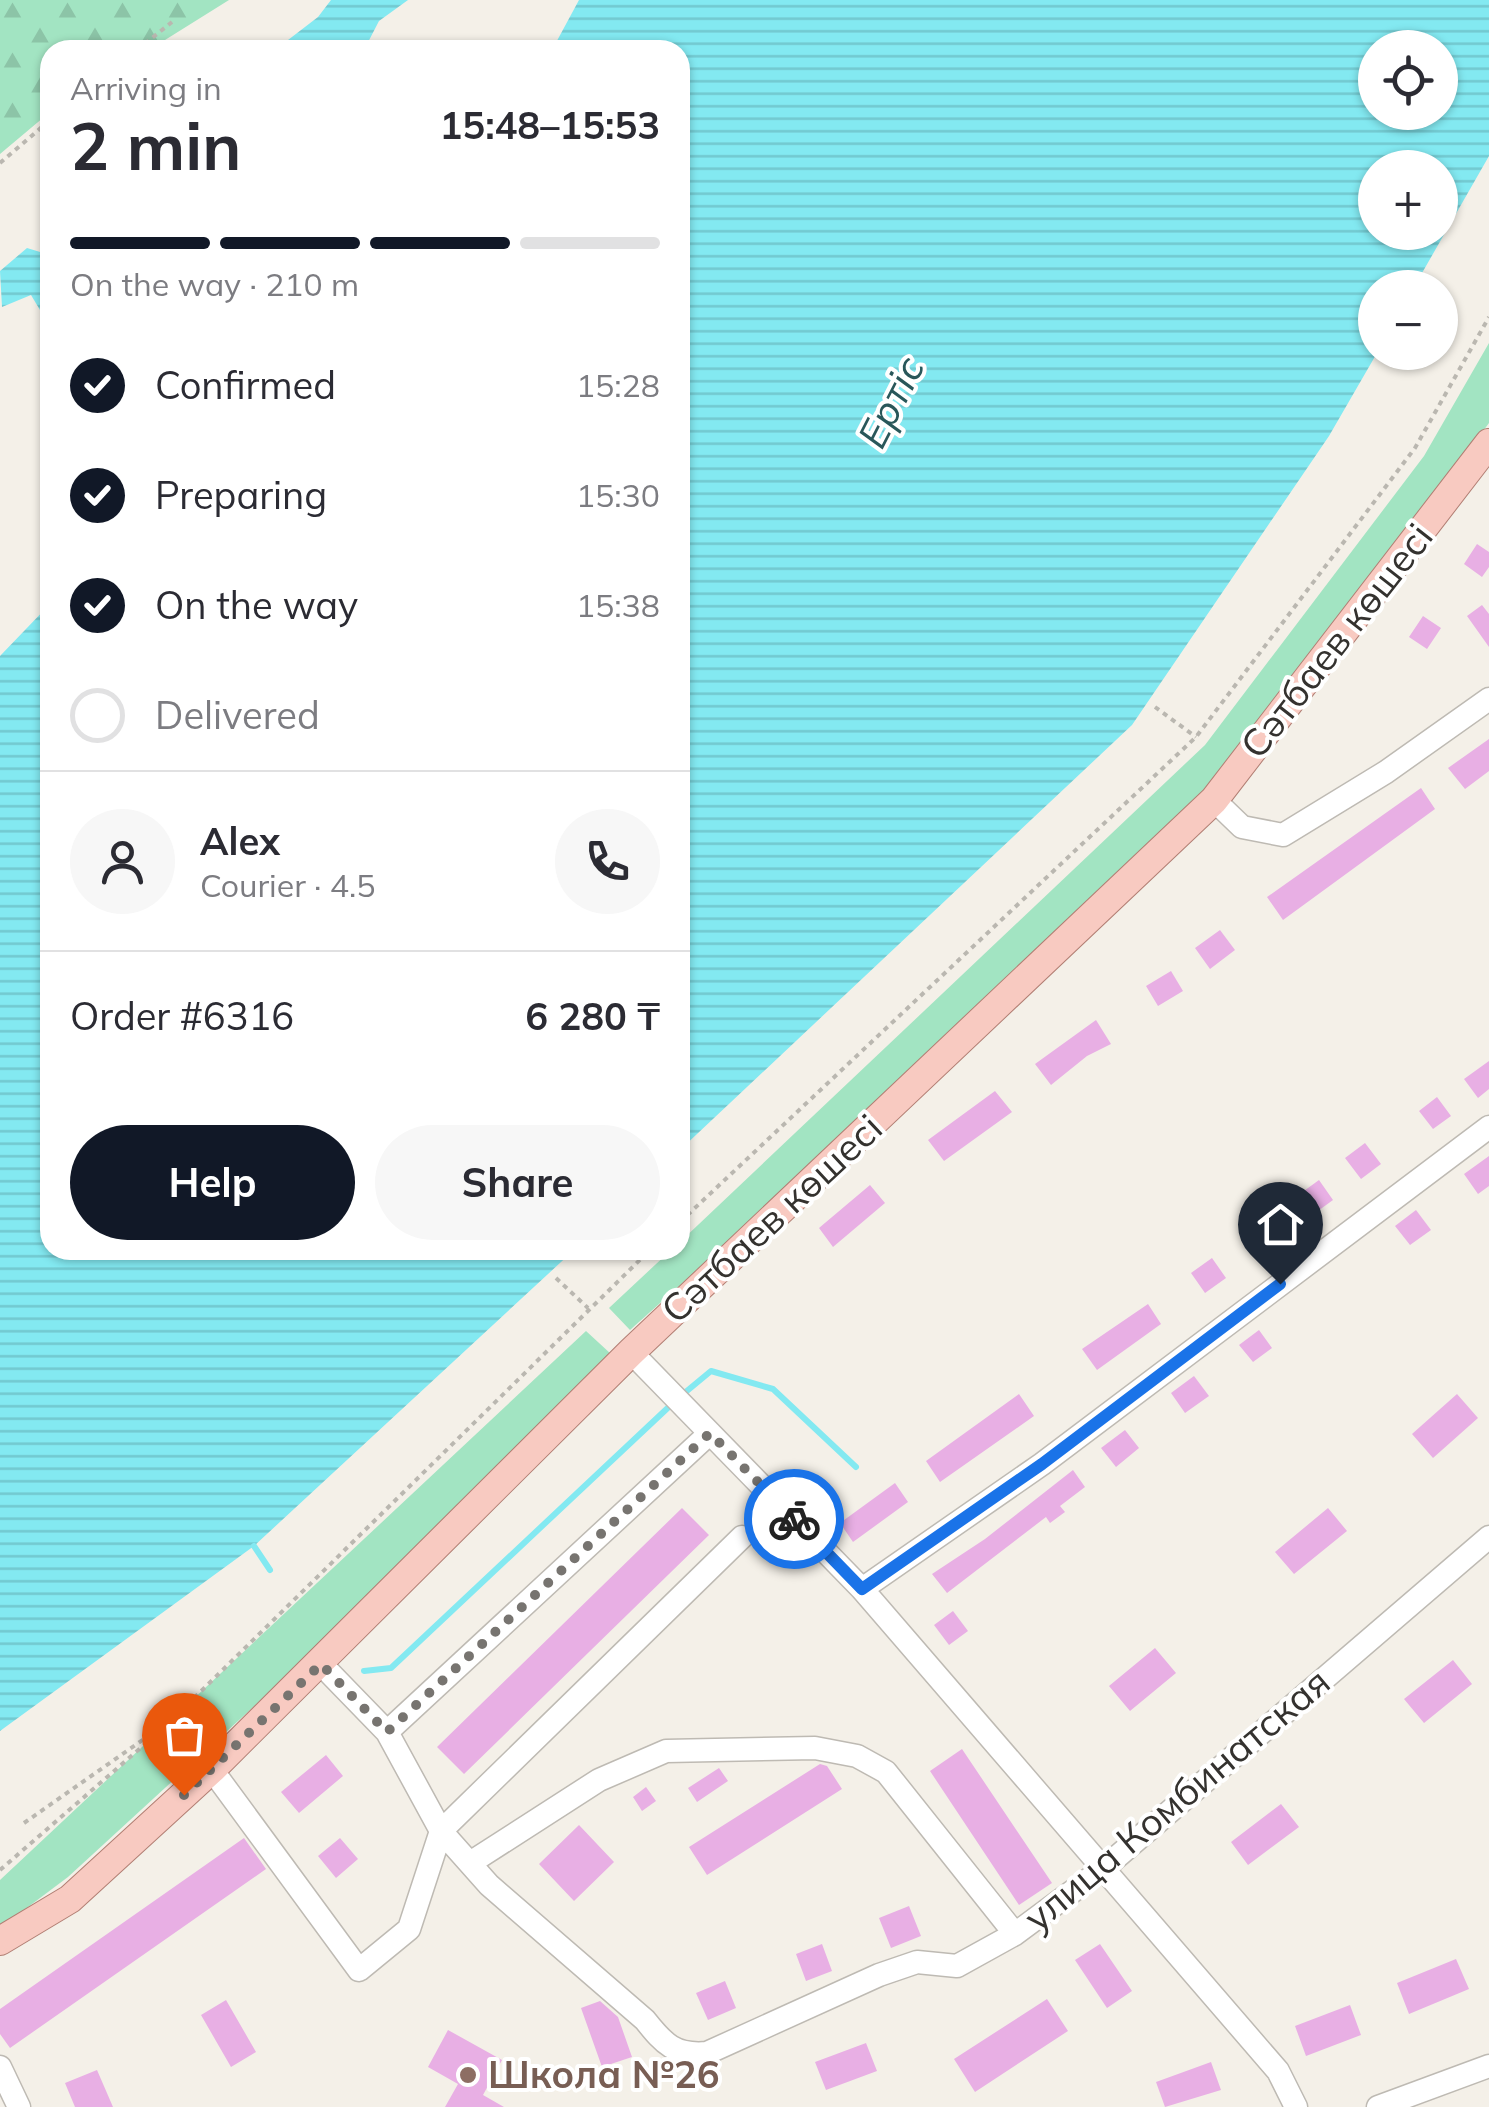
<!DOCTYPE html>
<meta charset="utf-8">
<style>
body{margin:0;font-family:Mulish,sans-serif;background:#f7f7f7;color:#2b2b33;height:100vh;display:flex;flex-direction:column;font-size:38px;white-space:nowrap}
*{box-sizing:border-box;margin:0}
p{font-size:32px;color:#7c7c81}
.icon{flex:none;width:55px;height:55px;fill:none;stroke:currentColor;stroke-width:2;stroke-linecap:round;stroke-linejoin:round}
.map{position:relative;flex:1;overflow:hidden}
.sheet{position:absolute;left:40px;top:40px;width:650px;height:1220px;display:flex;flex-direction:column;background:#fff;border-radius:30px;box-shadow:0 2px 8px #0004}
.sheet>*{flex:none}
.controls{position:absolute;left:1358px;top:30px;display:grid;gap:20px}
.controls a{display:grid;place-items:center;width:100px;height:100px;border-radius:50%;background:#fff;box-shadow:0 2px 8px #0004;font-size:50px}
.pin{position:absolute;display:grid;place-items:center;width:85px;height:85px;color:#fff;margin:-102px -42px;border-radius:50% 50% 50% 0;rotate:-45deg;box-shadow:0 0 10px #0007}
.pin .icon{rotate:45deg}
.courier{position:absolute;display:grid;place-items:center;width:100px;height:100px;margin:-50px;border:8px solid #1a73e8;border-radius:50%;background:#fff;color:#222;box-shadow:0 2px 12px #0007}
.overview em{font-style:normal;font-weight:700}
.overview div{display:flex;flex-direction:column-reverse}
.overview{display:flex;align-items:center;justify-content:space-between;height:170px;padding:0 30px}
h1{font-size:65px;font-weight:700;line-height:75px}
.bar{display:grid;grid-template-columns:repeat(4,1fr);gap:15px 10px;align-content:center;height:120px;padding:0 30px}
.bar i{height:12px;border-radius:8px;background:#e1e1e2}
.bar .current{background:#111827}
.bar p{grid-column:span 4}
.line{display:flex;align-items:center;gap:25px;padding:0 30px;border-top:2px solid #e1e1e2}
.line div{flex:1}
.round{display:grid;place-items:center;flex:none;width:105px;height:105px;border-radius:52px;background:#f7f7f7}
ol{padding:0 30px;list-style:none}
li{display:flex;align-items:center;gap:30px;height:110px}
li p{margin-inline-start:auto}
li .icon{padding:10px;border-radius:50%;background:#111827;color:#fff;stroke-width:4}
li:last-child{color:#7c7c81}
li i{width:55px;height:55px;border:5px solid #e1e1e2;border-radius:50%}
.button{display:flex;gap:20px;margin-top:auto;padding:20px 30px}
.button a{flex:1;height:115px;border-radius:60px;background:#111827;color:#fff;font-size:40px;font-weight:700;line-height:115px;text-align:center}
.button a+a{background:#f7f7f7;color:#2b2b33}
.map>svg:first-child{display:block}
.forest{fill:url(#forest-firs)}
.park{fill:#a2e4c2}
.water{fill:url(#water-rules);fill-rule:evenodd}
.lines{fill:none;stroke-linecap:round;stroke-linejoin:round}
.stream{stroke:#83e9f1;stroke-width:6}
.building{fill:#e8afe4}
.minor-casing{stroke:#bebab3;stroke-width:25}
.major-casing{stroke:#b17e73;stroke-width:30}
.path{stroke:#bab7b0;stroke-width:4;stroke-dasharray:5 5;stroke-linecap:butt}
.minor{stroke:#fff;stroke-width:22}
.major{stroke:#f8cac1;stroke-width:28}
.done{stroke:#777470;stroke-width:10;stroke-dasharray:0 18}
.route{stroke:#1a73e8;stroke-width:12}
.education-dot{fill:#8d6e63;stroke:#fff;stroke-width:4}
.labels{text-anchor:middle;stroke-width:8;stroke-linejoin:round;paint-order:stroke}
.street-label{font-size:38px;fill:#34322f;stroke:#fff}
.education-label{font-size:38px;font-weight:bold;fill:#785e54;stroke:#fff;text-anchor:start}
.water-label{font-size:40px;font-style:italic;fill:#29575a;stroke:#fff}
</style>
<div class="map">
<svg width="1489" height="2107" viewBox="0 0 1489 2107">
<defs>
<pattern id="forest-firs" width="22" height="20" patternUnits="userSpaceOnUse" patternTransform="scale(2.5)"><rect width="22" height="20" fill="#a2e4c2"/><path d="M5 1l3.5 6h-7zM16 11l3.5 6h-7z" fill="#8cc4a7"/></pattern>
<pattern id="water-rules" width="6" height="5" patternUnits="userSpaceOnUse" patternTransform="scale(2.5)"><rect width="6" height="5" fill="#83e9f1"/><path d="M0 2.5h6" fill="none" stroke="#72c8cf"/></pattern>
</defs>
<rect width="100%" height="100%" fill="#f4f0e8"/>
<path class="forest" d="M0,0H229L149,50H50V112L0,154Z"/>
<path class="park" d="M1489,343V423L1258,733L1109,901L630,1330L609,1308L671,1250H680V1242L1205,745L1424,456Z
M586,1331L611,1354L312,1653L68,1877L0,1928V1880Z"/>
<path class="water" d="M331,0H408L379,21L364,50H275L318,17Z
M579,0H1489V156L1414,287L1375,288L1377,353L1329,436L1132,725L680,1150V50H552ZM1375,48H1440V112H1375ZM1375,168H1440V232H1375Z
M27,248L50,255V296L40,310L31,295L2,307L0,271Z
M50,604V1250H574L254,1546L0,1731V656Z"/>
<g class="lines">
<path class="stream" d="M682,1395L711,1371L773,1389L856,1467
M254,1546L270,1570
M364,1671L391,1668L673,1403"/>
</g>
<path class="building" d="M1477,544L1489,552V567L1482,577L1464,564Z
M1482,605L1489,614V647L1467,616Z
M1423,616L1441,628L1427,649L1409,637Z
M1489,739V771L1465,789L1448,768Z
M1421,788L1435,809L1283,920L1267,897Z
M1220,930L1235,950L1210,969L1195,948Z
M1171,971L1183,991L1158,1006L1146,986Z
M1096,1020L1111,1044L1087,1056L1051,1085L1035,1064Z
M1489,1061V1089L1478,1098L1464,1079Z
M995,1091L1012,1112L944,1161L928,1140Z
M1437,1097L1451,1116L1433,1129L1419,1111Z
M1365,1143L1381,1164L1361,1179L1345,1158Z
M1489,1156V1186L1478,1194L1464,1174Z
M1319,1180L1333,1200L1311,1216L1297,1196Z
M870,1185L885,1203L833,1247L819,1228Z
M1416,1210L1431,1230L1410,1245L1395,1226Z
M1270,1214L1284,1233L1264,1247L1250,1228Z
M1212,1258L1226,1278L1205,1293L1191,1273Z
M1148,1304L1161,1324L1097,1370L1082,1349Z
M1259,1330L1272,1348L1253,1362L1239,1345Z
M1194,1376L1209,1396L1185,1413L1171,1393Z
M1019,1394L1034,1416L940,1482L926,1461Z
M1457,1394L1478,1418L1433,1458L1412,1434Z
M1125,1430L1139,1448L1116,1467L1101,1448Z
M1073,1470L1085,1487L1060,1506L1065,1512L1050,1523L1046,1517L947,1593L932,1574L985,1539Z
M895,1483L908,1502L853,1542L840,1523Z
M682,1508L709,1535L464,1774L437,1747Z
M1328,1508L1347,1531L1294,1574L1275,1552Z
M953,1611L968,1631L949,1645L934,1625Z
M1155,1648L1176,1673L1130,1711L1109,1686Z
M1453,1660L1472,1684L1424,1723L1404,1699Z
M962,1749L1052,1883L1019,1905L930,1771Z
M326,1755L343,1776L299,1813L281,1792Z
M820,1764L827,1766L842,1789L707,1875L689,1847Z
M719,1768L728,1781L697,1802L688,1788Z
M646,1787L656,1801L642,1811L633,1797Z
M1281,1804L1299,1827L1248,1865L1231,1842Z
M579,1825L614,1862L574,1901L539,1864Z
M244,1838L266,1869L10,2048L0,2034V2009Z
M340,1838L358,1859L336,1878L318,1856Z
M909,1906L921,1936L891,1948L879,1918Z
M822,1944L832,1971L806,1981L796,1954Z
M1100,1944L1132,1991L1107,2008L1075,1960Z
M1456,1959L1469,1989L1409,2014L1397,1983Z
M725,1981L736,2008L708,2020L696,1993Z
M1047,1999L1068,2031L975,2092L954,2059Z
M226,2000L256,2052L231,2067L201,2015Z
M600,2001L618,2017L632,2057L602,2067L581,2008Z
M1350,2005L1361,2035L1306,2056L1295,2026Z
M448,2030L502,2060L483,2095L504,2107H445L458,2084L428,2067Z
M866,2043L877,2071L826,2090L815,2062Z
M1211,2062L1221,2090L1165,2107L1156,2082Z
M97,2070L113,2107H75L65,2083Z"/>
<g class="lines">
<g class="minor-casing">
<path id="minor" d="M1214,800L1242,827L1283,835L1386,772L1489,699
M631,1352L862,1589L1278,2071L1296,2107
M862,1589L1042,1464L1489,1127
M321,1664L387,1732L441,1831L489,1885L645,2020C664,2044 675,2056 707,2053L879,1975L917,1962L957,1966L1015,1934L1104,1868L1489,1537
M174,1718L359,1970L409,1929L441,1831L742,1537
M387,1732L710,1433
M470,1863L599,1780L666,1751L815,1748L857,1756L886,1772L1015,1934
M0,2067L19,2107
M1378,2107L1489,2066"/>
</g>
<g class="major-casing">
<path id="major" d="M0,1941L70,1899L212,1769L631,1352L1214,800L1489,443"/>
</g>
<path class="path" d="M137,50L172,22
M0,163L50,120
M1155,707L1196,737
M680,1222L1196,737L1415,448L1489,317
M556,1278L588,1308
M187,1705L650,1250
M24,1823L154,1732
M0,1870L159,1732"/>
<use href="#minor" class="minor"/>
<use href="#major" class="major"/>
</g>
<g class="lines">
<path class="done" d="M184,1795L321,1664L387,1732L710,1433L794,1519"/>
<path class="route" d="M794,1519L862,1589L1042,1464L1280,1284"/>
</g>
<circle class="education-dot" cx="468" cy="2075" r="10"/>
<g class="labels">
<g class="street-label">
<text transform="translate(1337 641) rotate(-52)" y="13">Сәтбаев көшесі</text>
<text transform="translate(772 1219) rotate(-43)" y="13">Сәтбаев көшесі</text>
<text transform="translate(1177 1800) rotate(-40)" y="13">улица Комбинатская</text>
</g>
<g class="education-label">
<text x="488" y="2088">Школа №26</text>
</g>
<g class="water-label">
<text transform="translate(891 402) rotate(-63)" y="14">Ертіс</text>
</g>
</g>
</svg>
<div class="controls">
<a><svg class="icon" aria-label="locate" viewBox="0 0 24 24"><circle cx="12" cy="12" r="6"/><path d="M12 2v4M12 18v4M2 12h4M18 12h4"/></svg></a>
<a>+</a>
<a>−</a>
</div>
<div class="pin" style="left:184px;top:1795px;background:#ea580c"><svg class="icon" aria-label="bag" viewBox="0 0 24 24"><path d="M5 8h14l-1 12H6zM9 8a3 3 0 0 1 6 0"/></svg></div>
<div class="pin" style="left:1280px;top:1284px;background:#1f2937"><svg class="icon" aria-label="home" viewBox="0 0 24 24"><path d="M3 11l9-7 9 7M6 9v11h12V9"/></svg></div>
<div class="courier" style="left:794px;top:1519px"><svg class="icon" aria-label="bike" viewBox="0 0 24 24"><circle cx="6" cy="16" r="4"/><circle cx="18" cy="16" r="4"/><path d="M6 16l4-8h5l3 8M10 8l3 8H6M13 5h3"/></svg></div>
<section class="sheet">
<div class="overview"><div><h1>2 min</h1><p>Arriving in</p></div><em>15:48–15:53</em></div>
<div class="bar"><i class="current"></i><i class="current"></i><i class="current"></i><i></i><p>On the way · 210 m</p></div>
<ol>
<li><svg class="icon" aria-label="check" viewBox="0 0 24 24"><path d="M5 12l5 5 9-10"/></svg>Confirmed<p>15:28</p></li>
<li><svg class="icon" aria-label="check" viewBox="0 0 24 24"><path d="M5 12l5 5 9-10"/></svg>Preparing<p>15:30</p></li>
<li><svg class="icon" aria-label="check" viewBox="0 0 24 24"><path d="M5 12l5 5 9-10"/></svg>On the way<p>15:38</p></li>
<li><i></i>Delivered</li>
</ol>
<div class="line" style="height:180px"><a class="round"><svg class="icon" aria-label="person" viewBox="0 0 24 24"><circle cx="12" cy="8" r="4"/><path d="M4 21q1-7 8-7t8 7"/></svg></a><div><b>Alex</b><p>Courier · 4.5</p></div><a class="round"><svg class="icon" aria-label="phone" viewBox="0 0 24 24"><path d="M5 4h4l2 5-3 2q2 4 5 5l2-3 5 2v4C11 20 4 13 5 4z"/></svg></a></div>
<div class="line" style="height:130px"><div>Order #6316</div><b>6 280 ₸</b></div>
<div class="button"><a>Help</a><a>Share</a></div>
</section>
</div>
